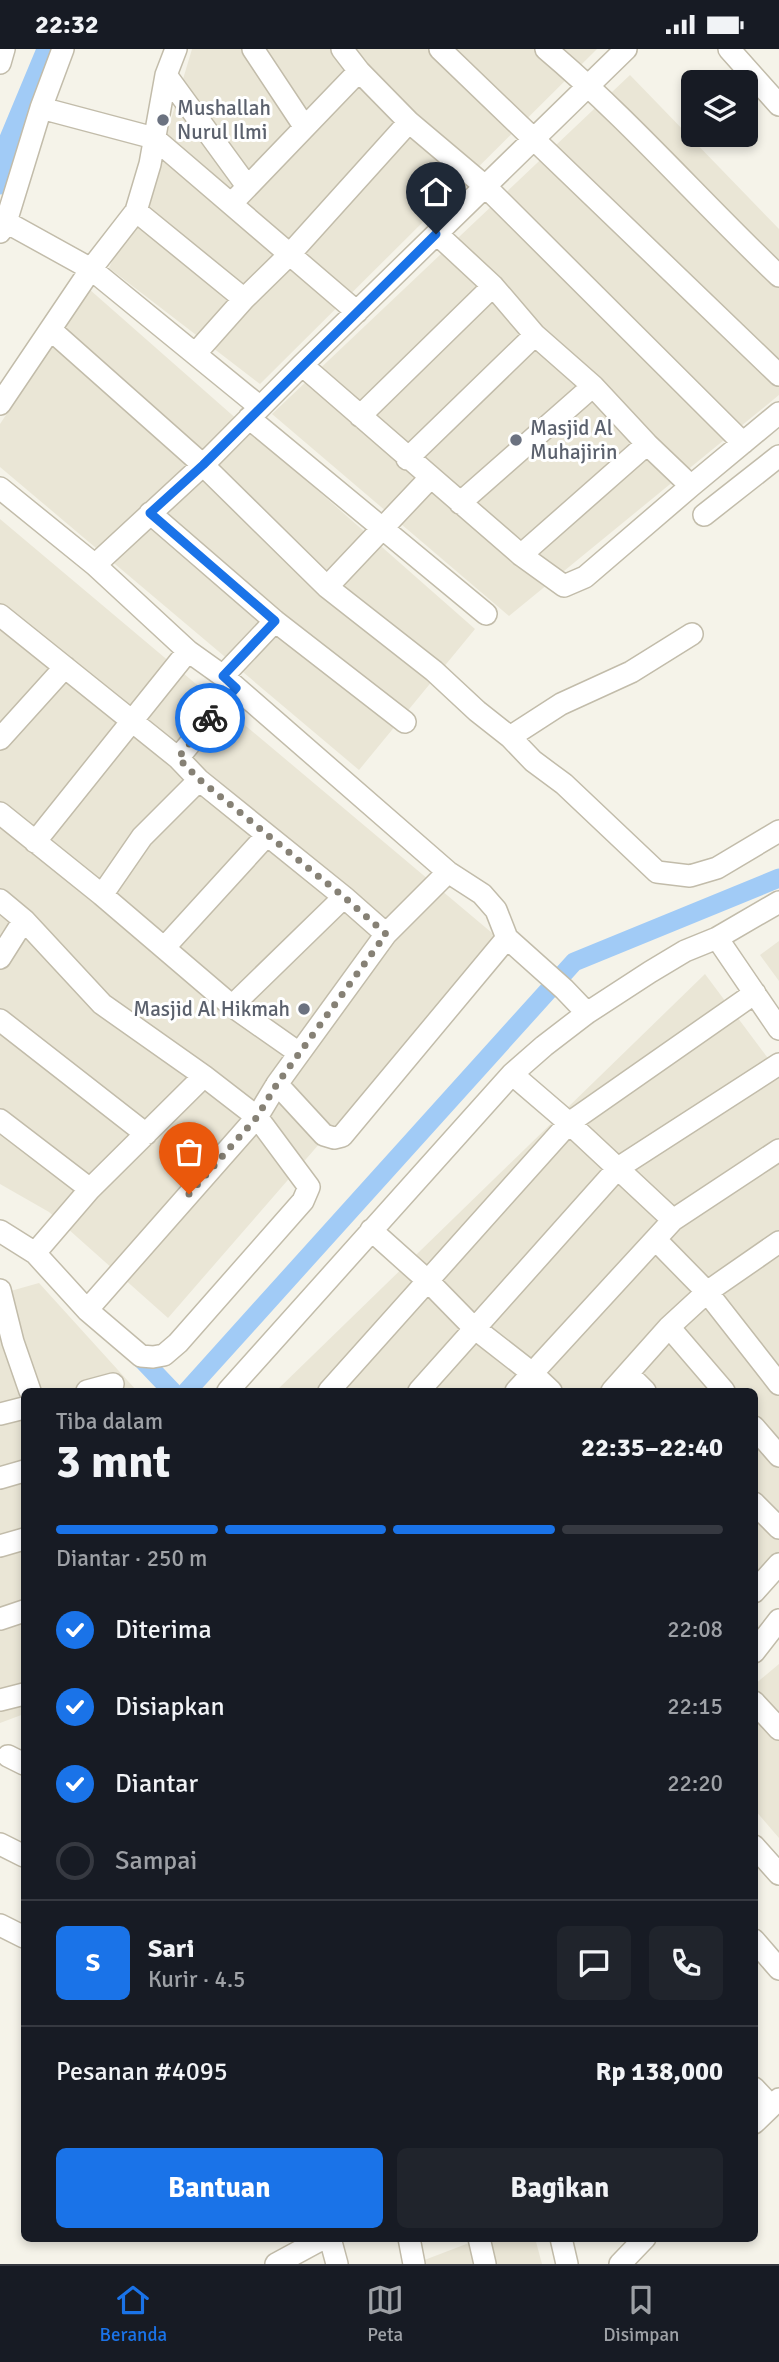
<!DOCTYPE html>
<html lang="id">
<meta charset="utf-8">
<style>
body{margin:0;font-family:Signika,sans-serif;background:#20242c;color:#f1f3f6;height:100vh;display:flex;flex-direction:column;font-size:26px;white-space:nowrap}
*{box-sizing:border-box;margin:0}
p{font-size:23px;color:#9ea1a6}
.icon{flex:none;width:38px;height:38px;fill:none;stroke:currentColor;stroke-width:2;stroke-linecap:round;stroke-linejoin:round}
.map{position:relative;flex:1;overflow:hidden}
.drawer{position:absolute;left:21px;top:1339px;width:737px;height:854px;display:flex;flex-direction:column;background:#171b24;border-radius:10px;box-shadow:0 4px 10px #0003}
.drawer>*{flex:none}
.tools{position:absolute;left:681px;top:21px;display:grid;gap:14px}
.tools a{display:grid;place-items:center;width:77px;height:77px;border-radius:10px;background:#171b24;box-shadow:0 4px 10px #0003;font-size:35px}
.pin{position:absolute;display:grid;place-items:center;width:60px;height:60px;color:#fff;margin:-72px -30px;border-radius:50% 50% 50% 0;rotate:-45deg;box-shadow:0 0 7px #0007}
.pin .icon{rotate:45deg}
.courier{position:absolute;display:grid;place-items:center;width:70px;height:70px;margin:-35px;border:5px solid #1a73e8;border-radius:50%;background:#fff;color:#222;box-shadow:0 2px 9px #0007}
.summary em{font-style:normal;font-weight:800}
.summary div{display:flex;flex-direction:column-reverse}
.summary{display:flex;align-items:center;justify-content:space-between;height:119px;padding:0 35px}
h1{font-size:46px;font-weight:800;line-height:52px}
.bar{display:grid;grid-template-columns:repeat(4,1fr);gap:10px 7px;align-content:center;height:84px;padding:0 35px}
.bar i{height:9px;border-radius:5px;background:#363941}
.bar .selected{background:#1a73e8}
.bar p{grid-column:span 4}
.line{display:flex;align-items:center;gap:18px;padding:0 35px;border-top:2px solid #363941}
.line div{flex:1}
.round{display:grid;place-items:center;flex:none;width:74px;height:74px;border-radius:10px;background:#20242c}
ol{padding:0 35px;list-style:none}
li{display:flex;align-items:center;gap:21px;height:77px}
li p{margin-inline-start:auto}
li .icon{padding:7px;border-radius:50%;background:#1a73e8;color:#fff;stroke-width:4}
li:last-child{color:#9ea1a6}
li i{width:38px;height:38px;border:4px solid #363941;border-radius:50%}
.action{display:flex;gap:14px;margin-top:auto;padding:14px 35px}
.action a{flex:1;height:80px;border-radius:10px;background:#1a73e8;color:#fff;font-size:28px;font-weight:800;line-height:80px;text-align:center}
.action a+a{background:#20242c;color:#f1f3f6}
.status{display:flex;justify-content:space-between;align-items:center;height:49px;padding:0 35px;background:#171b24;direction:ltr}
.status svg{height:19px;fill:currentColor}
.dock{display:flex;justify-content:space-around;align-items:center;height:98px;border-top:2px solid #363941;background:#171b24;font-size:19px;color:#9ea1a6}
.dock a{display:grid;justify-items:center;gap:4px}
.dock .selected{color:#1a73e8}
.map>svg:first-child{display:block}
.residential{fill:#eae6d6}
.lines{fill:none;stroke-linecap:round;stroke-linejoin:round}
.canal{stroke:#a1cbf6;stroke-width:19}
.river{stroke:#a1cbf6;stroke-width:33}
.minor-casing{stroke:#c2bcaa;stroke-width:24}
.minor{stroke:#fff;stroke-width:21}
.done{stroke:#868175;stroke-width:7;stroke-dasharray:0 12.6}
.route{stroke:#1a73e8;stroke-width:9}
.worship-dot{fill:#6b7280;stroke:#fff;stroke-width:2.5}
.labels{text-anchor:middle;stroke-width:6;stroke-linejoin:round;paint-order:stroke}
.worship-label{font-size:21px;fill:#5b616d;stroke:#fff;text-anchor:start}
</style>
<div class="status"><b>22:32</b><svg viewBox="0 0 49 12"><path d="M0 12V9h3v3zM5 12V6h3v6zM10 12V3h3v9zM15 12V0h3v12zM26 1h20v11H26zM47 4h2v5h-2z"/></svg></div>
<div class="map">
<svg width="779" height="2215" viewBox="0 0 779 2215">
<rect width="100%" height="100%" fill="#f5f3e9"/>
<path class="residential" d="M192,0H597L260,335L109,219L158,114Z
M630,26L779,180V346L509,567L272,365Z
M89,240L475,580L359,721L0,418V375Z
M0,470L498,889L168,1269L49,1163L0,1135Z
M779,892V932L760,906Z
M705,925L779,1024V1525L754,1554V1342H276Z
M39,1234L137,1342H24V1665L0,1674V1245Z
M779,1615V1789L754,1760V1636Z
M482,2189H535L542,2215H414Z"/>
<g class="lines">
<path class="canal" d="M132,1300L172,1342
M187,1342L574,913L779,829"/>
<path class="river" d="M0,129L53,2"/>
<g class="minor-casing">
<path id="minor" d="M253,0L304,77
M342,0L359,22
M440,0L779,326
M546,0C629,70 700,152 779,227
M729,0L779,56
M0,14L4,0
M166,26L247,137
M41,59L154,89L357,263
M232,154L359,22L409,73L486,138L743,394
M136,162L244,250
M6,173L91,220L260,358
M0,183L6,173L41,59L63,0
M437,185L493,237L535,286L593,337L647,395L691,437
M51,281L203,416L327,538L434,622L477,662L510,688L561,655L631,623L692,585
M195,305L244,250L290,205L409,73
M302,316L521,506L564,537L585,528L691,437L779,364
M0,355L91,220L136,162L150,115L166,26L176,0
M360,367L493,237
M249,369L486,565
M407,410L535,286
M0,439L95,516L188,602L223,627L448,823L482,845L496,861L507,889L564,940L587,964
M460,454L593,337
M150,464L275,572L405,673
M704,466L779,407
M521,506L647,395
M95,516L203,416L302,316L626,0
M327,538L430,429
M0,566L178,709L199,731L344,848L386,885
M223,627L275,572
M510,688L533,712L564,735L657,823L690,827L717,819L779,782
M0,690L65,618
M178,709L236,639
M0,764L102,846L232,957L299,1004
M35,793L188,602
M102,846L142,788L199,731
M0,851L24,871L102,955L204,1027L257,1068L309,1138L303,1152L178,1294L164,1306L153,1308L141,1307L87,1261L35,1204L0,1182
M717,889L779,980
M164,899L267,786
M0,909L24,871
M232,957L344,848
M0,971L146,1085
M512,1025L569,1074L673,1171
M277,1035L324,1086L334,1089L342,1087L507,889
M0,1071L90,1140
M371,1181L428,1232L473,1278L532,1324L551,1342
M656,1191L707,1243L779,1335
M35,1204L90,1140L204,1027
M0,1241L13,1293L30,1342
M87,1261L257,1068L277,1035L386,885L448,823
M669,1278L724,1342
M628,1325L645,1342
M87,1342L113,1335
M228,1342L512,1025L544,997L587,964L650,923L685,902L717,889L779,853
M329,1342L569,1074L755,944
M419,1342L618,1119L779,1015
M516,1342L673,1171L779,1101
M612,1342L669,1278L707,1243L779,1193
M0,1365L24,1359
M754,1378L779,1407
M0,1429L24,1422
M754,1454L779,1479
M0,1497L24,1490
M754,1543L779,1515
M0,1570L24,1562
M754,1603L779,1571
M0,1651L24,1645
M754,1653L779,1680
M8,1707L24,1715
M0,1795L24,1807
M754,1797L779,1825
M0,1876L24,1888
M754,1891L779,1920
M754,2039L771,2057
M754,2074L779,2050
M330,2189L337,2215
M409,2189L414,2215
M479,2189L485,2215
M561,2189L567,2215
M276,2215L324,2189
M620,2215L645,2189"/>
</g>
<use href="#minor" class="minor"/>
</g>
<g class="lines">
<path class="done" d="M189,1145L257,1068L277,1035L386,885L344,848L200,731L178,709L210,669"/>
<path class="route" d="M210,669L236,639L223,627L275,572L150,464L203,416L436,185"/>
</g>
<g class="worship-dot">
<circle cx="163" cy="71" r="7"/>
<circle cx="516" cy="391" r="7"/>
<circle cx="304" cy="960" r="7"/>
</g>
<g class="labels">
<g class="worship-label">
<text x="177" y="66">Mushallah<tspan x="177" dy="24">Nurul Ilmi</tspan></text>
<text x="530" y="386">Masjid Al<tspan x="530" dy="24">Muhajirin</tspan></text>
<text x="290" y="967" text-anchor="end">Masjid Al Hikmah</text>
</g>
</g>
</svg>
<div class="tools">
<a><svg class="icon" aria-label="layers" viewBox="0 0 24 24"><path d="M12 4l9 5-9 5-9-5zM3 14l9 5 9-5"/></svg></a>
</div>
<div class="pin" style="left:189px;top:1145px;background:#ea580c"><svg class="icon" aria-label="bag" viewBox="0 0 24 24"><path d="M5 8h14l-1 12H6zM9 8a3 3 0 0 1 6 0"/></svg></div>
<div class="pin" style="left:436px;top:185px;background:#1f2937"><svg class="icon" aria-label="home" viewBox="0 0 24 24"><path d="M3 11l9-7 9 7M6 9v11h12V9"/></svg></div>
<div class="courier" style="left:210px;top:669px"><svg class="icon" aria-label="bike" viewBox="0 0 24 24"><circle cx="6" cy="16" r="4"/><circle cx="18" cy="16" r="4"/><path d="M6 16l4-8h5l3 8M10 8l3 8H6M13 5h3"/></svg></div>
<section class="drawer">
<div class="summary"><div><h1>3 mnt</h1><p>Tiba dalam</p></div><em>22:35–22:40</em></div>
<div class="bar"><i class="selected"></i><i class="selected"></i><i class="selected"></i><i></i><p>Diantar · 250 m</p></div>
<ol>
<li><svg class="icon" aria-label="check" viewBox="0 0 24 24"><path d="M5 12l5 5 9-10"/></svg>Diterima<p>22:08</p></li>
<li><svg class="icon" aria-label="check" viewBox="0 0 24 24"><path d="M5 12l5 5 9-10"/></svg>Disiapkan<p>22:15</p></li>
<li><svg class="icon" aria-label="check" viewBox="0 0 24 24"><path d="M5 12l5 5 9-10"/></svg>Diantar<p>22:20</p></li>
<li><i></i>Sampai</li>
</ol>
<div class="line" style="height:126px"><b class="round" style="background:#1a73e8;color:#fff">S</b><div><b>Sari</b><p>Kurir · 4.5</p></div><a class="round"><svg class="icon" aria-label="chat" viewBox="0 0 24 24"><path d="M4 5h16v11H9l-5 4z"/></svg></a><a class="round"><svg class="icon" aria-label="phone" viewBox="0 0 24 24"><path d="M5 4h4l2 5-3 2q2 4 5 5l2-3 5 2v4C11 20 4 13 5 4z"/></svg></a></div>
<div class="line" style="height:91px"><div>Pesanan #4095</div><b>Rp 138,000</b></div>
<div class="action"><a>Bantuan</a><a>Bagikan</a></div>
</section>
</div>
<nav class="dock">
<a class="selected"><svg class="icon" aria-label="home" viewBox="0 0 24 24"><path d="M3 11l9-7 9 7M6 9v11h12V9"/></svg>Beranda</a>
<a><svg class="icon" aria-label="map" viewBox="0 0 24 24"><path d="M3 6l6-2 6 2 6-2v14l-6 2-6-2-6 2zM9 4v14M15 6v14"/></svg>Peta</a>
<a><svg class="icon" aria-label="saved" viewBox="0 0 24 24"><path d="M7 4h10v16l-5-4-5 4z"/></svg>Disimpan</a>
</nav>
